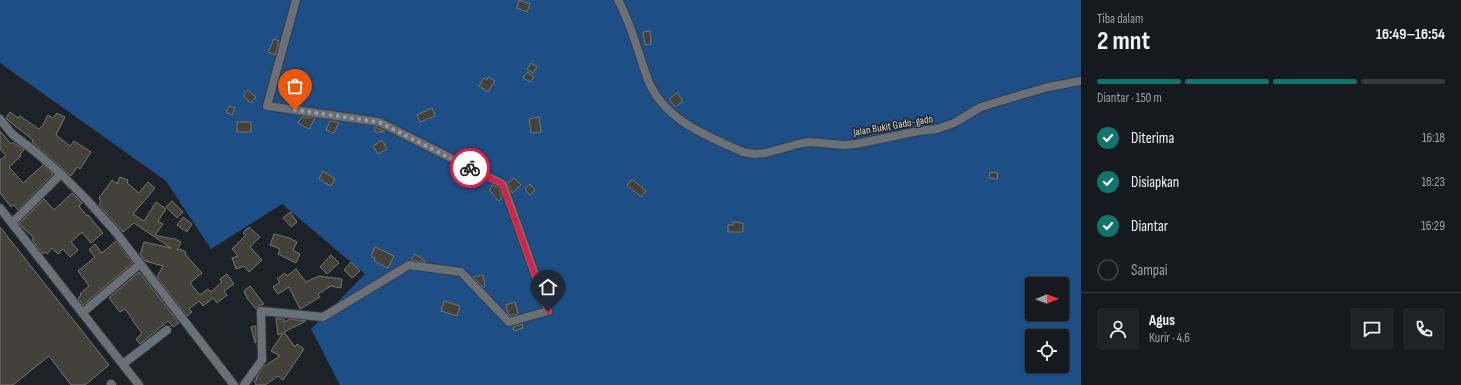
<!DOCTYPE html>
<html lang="id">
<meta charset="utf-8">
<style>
body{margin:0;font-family:"Sofia Sans Condensed",sans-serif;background:#1f2327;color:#f1f3f6;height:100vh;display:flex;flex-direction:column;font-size:15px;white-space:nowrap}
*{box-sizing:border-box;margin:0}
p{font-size:13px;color:#9ea1a4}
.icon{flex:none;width:22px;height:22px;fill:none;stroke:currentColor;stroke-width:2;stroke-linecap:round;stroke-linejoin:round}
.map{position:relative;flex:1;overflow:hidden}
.panel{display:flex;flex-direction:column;background:#161a1e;width:380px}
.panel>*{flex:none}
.needle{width:26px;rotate:89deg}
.tools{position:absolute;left:1025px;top:277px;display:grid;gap:8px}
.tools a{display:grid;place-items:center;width:44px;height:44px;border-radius:4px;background:#161a1e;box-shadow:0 1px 3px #0004,0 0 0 1px #35383c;font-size:20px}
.pin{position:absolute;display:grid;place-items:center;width:34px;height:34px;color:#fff;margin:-41px -17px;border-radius:50% 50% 50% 0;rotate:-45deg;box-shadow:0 0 4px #0007}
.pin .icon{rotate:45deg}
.courier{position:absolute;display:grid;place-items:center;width:40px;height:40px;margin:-20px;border:3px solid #e11d48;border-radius:50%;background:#fff;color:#222;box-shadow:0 1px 5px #0007}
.headline em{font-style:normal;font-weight:700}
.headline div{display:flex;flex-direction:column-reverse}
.headline{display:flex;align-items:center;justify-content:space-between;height:68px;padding:0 16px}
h1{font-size:26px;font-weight:700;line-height:30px}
.bar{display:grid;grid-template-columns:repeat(4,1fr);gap:6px 4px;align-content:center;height:48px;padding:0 16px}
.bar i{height:5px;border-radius:3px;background:#35383c}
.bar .selected{background:#0f766e}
.bar p{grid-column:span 4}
.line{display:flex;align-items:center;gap:10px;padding:0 16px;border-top:1px solid #35383c}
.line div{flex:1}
.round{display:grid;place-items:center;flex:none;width:42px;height:42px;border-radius:4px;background:#1f2327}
ol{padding:0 16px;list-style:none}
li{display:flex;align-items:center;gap:12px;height:44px}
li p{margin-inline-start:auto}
li .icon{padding:4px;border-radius:50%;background:#0f766e;color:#fff;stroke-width:4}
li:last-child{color:#9ea1a4}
li i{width:22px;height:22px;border:2px solid #35383c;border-radius:50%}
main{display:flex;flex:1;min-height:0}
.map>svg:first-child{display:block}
.forest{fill:#1d4e85;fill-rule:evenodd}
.building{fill:#43423a;stroke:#77756c}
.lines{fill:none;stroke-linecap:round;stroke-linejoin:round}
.minor-casing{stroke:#3a3d43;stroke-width:10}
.minor{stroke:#6a7077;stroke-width:8}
.done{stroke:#989ca0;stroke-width:4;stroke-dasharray:0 7.2}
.route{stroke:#e11d48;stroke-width:5}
.labels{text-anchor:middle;stroke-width:3;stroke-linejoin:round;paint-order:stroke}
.street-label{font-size:11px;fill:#dadde1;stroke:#1d2228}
</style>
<main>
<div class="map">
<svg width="1081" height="385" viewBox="0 0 1081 385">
<rect width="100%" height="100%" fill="#1d2228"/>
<path class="forest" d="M0,0H1081V385H340L311,329L365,274L282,204L211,249L166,181L0,63ZM1032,284H1062V314H1032ZM1032,336H1062V366H1032Z"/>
<path class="building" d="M519,0L530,4L527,12L517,8Z
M650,31L651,44L645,45L643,32Z
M274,39L279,41L275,55L268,52Z
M531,63L537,67L533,73L527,69Z
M527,72L534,77L530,82L523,78Z
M488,77L495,81L488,92L479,86L484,78L487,80Z
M248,90L256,97L251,103L243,96Z
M677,93L683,101L675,107L669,99Z
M229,106L235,108L232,115L226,112Z
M432,108L435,116L420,122L417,115Z
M10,112L18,118L20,116L39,129L43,125L48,115L53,118L57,113L65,117L56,135L70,146L74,141L91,152L80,169L77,167L71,176L32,142L33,140L10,122L6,118Z
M302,117L315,118L309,129L298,123Z
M539,117L541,132L531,133L529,119Z
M330,121L339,122L334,133L326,130Z
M237,122H251V132H237Z
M375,127L384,131V132H375Z
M0,131L11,144L13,142L24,150L20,154L21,156L9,167L23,183L43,165L53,174L18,210L14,205L11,207L0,193V160L6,156L0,149Z
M382,140L387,149L378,154L373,146Z
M323,171L335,179L331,186L319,179Z
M990,172L998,173L997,179L989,178Z
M120,177L128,180L127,183L139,193L148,182L155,188L133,214L144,221L156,202L166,209L158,221L163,224L155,235L172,239L173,238L181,242L177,250L180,249L186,252L185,254L202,273L190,283L200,295L208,289L211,292L222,282L220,279L227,274L234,284L224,291L227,295L217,303L213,298L203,306L199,301L189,309L192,312L187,316L157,277L163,266L145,261L140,255L144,242L171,248L134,223L123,232L99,205L101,202L99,198L112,180L117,184Z
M514,178L521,185L512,193L508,183Z
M632,179L646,191L641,197L627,185Z
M530,184L535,190L530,195L525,189Z
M493,185L499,188L502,198L499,201L489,190Z
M72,193L82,203L79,206L87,216L88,215L103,233L91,243L82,232L71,242L78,250L70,257L63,249L58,254L52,248L47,254L45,252L43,254L32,240L34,238L19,224L44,199L54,210Z
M172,201L183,212L177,218L166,207Z
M290,212L297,222L291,227L283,218Z
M183,217L192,224L187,232L177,225Z
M733,222L743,223V232H728V225H733Z
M0,227L109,365L85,385H71L49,356L13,385H0Z
M249,227L260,237L250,247L262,260L249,272L244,266L236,269L232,258L238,256L232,249L246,235L243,233Z
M274,234L289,238L297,242L293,250L300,254L296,263L278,254L280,249L270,245Z
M116,241L133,263L83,305L78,298L81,295L80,294L89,286L78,271L95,257L89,250L95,244L102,253Z
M375,247L394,256L388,268L374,261L375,258L371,256Z
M415,254L425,261V262L411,260Z
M331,255L339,263L327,274L320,267Z
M351,262L360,271L352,278L344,270Z
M296,269L306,282L319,276L342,279L341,288L331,286L318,294L320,297L300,309L289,287L278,294L273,287L280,282L277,279L285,273L287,276Z
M139,272L179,323L173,327L168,321L140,344L136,339L142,333L132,320H133L125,309L120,312L109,298Z
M483,275L485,287H483L473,277Z
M250,286L264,304L258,306L256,309L247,298L244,291Z
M444,301L460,306L457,316L441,311Z
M515,302L518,314L511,316L508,313L506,305Z
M276,318L284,319V322L290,319L306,321L284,332L295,347L297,344L304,349L283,380L278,376L265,385H256L254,381L257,379L256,378L263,367L280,356L271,351L283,333L278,335Z
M522,324L523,328L514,331L513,327Z
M256,326V343H255L251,327Z"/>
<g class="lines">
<g class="minor-casing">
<path id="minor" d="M618,0C632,25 638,53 648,80C664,120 707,136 743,152L755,154L766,153L798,144L810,142L844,145L856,144L919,131L937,129L954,123L981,107L997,102L1048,87L1081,81
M0,119L12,134L37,153L61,174L86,199L114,230L234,385
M0,208L139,385
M12,223L61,174
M82,313L140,264
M123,364L167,330
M111,384L112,385
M244,385L262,360L261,311L323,317L409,265L461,272L509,322L548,311L503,184L379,122L267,106L296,0"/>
</g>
<use href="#minor" class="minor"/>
</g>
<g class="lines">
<path class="done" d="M295,110L379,122L470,168"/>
<path class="route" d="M470,168L502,184L548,311"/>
</g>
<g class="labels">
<g class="street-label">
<text transform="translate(893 125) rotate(-10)" y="4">Jalan Bukit Gado-gado</text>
</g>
</g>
</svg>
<div class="tools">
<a><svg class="needle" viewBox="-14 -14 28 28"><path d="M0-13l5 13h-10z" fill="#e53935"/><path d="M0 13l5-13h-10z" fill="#9ea1a4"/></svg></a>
<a><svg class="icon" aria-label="locate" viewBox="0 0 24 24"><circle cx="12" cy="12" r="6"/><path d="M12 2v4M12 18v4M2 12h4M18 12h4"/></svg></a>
</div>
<div class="pin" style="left:295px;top:110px;background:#ea580c"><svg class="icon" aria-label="bag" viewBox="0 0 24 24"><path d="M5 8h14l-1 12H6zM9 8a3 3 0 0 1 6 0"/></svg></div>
<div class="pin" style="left:548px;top:311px;background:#1f2937"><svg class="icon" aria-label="home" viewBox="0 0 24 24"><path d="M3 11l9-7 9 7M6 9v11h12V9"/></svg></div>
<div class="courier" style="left:470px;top:168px"><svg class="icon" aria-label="bike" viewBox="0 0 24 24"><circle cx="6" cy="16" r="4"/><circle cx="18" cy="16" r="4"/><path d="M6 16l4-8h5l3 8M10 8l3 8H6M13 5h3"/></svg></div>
</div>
<section class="panel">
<div class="headline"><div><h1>2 mnt</h1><p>Tiba dalam</p></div><em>16:49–16:54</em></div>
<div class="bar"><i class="selected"></i><i class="selected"></i><i class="selected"></i><i></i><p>Diantar · 150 m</p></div>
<ol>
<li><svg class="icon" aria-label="check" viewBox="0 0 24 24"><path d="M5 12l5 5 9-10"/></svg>Diterima<p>16:18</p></li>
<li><svg class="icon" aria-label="check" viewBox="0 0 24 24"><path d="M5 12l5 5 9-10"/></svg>Disiapkan<p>16:23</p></li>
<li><svg class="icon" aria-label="check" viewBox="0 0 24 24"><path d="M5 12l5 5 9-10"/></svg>Diantar<p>16:29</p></li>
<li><i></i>Sampai</li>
</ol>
<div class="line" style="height:72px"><a class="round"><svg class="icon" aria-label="person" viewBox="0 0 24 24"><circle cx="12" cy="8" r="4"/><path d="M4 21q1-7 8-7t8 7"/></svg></a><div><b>Agus</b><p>Kurir · 4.6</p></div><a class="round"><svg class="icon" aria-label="chat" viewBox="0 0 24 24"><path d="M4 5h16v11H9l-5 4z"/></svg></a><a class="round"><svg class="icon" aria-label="phone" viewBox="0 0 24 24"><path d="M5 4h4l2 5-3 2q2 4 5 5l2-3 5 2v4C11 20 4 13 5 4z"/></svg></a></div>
</section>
</main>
